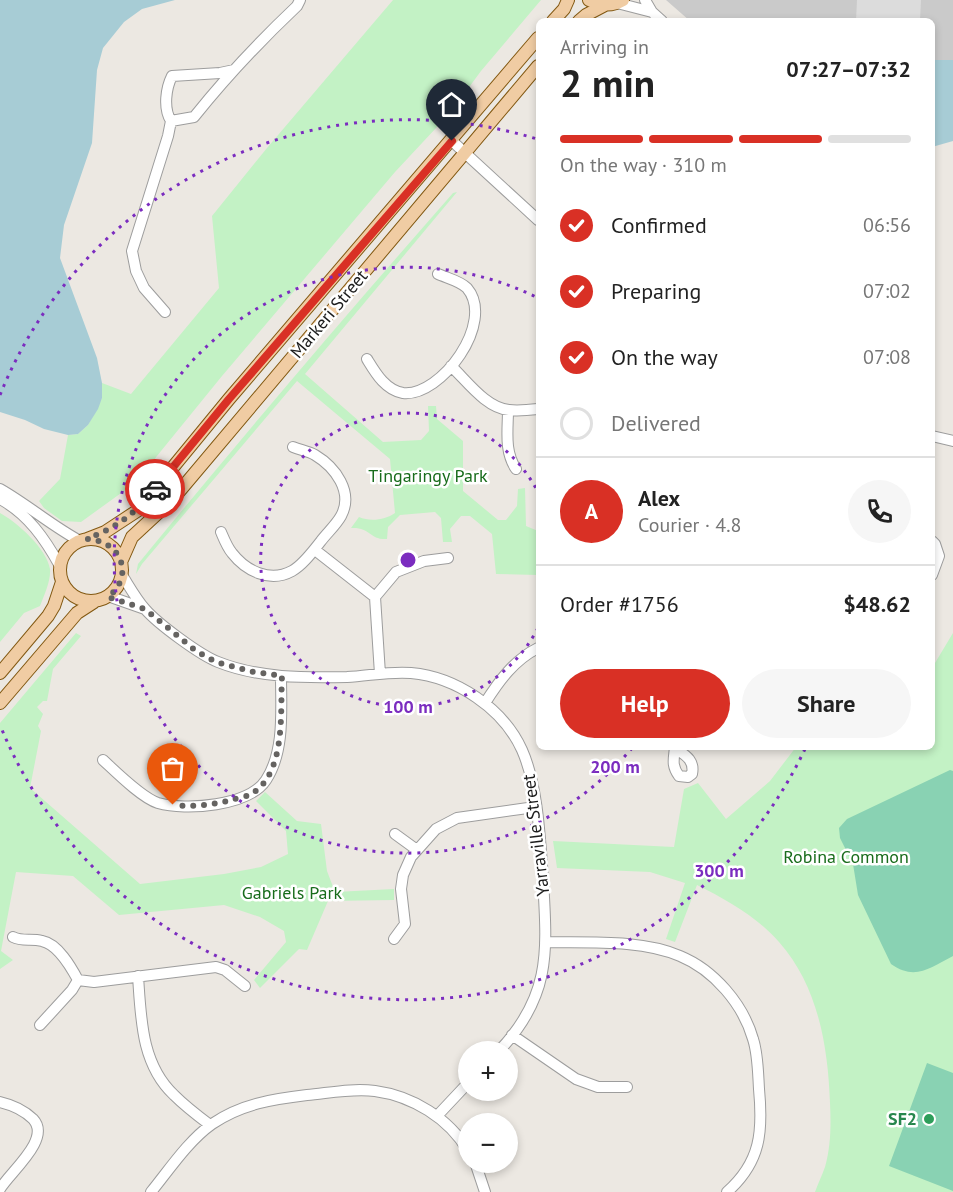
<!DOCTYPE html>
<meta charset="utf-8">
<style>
body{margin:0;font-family:"PT Sans",sans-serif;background:#f6f6f6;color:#222;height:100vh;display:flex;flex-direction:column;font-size:22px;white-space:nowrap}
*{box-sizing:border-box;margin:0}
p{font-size:20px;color:#767676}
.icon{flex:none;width:33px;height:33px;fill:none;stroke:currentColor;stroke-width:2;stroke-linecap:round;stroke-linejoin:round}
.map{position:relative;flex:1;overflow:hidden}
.panel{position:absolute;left:536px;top:18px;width:399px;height:732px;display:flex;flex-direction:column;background:#fff;border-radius:9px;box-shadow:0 3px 9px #0003}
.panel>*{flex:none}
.controls{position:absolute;left:458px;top:1041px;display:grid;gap:12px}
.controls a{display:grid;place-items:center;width:60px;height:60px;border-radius:50%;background:#fff;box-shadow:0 3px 9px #0003;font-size:30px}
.pin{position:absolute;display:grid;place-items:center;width:51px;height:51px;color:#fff;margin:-62px -26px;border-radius:50% 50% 50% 0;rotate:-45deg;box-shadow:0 0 6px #0007}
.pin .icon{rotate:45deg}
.courier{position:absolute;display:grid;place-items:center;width:60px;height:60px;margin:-30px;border:4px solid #d93025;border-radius:50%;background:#fff;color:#222;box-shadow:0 2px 8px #0007}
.head em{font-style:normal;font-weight:700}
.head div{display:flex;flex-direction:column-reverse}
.head{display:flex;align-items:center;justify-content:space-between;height:102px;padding:0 24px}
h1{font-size:39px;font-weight:700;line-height:45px}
.bar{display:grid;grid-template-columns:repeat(4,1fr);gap:9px 6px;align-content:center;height:72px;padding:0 24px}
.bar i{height:8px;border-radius:4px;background:#e0e0e0}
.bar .selected{background:#d93025}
.bar p{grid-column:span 4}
.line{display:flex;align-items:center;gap:15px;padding:0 24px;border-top:2px solid #e0e0e0}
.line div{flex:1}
.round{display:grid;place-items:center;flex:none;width:63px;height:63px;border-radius:32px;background:#f6f6f6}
ol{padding:0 24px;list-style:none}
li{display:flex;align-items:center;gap:18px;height:66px}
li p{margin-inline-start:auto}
li .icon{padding:6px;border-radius:50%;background:#d93025;color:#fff;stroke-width:4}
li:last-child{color:#767676}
li i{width:33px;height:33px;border:3px solid #e0e0e0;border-radius:50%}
.button{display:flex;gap:12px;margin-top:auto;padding:12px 24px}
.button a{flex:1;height:69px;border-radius:36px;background:#d93025;color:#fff;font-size:24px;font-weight:700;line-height:69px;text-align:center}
.button a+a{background:#f6f6f6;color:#222}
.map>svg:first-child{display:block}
.religious{fill:#cacaca}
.park{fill:#c3f2c5}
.pitch{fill:#89d2b3}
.parking{fill:#dcdcdc}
.water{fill:#a7ccd5}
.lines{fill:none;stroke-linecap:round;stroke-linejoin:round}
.minor-casing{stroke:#9d9d9d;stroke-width:12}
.major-casing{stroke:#825811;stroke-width:14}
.minor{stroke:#fff;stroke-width:10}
.major{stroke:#f0cca3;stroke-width:12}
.done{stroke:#656361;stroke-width:6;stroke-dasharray:0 10.8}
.route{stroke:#d93025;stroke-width:8}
.ring{fill:none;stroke:#7b2cbf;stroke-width:3;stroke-dasharray:3 6}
.leisure-dot{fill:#2e9e5b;stroke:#fff;stroke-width:2}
.labels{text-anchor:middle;stroke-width:5;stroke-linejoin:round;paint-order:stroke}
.street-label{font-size:18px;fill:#1c1c1c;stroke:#fff}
.park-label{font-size:18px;fill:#186c1b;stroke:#fff}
.leisure-label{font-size:18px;font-weight:bold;fill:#27864d;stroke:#fff;text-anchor:end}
.centre{fill:#7b2cbf;stroke:#fff;stroke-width:3}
.ring-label{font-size:18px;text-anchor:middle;font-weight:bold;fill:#7b2cbf;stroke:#fff;stroke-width:5;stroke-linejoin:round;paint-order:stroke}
</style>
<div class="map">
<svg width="953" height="1192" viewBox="0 0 953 1192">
<rect width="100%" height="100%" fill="#ece8e2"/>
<path class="religious" d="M666,0H953V60H932V21H690Z"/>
<path class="park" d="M393,0H541L481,71L450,113L395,172L222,376L135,483L81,522L62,521L44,508L39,501L60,479L68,435L78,434L88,425L102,398V383L131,394L219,288L212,216L267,148Z
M457,192L305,374L383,442L421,440L429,431L428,406H436L437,419L463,441V491L498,520H506L517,506L518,489L525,488L526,526L538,531V575L496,574L492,534L470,516H461L450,529L452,542H443L441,518L435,512L400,515L388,527L387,539C369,540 371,527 351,528L359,517C370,522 385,520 395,513L390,459L297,381L142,564L136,574L138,564C241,438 346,315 453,193Z
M0,513C17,522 47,549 50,569C51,581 44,595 40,606L24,613L0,642Z
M76,633L81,636L53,669L47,701H43L37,707L43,714L38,726L41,731L30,788L140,884L224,874L261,867L288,854L286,831L256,801L265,792L297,821L321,824L327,871L335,892L394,889V900L328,901L307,950L299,949L260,988L254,980L286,942L284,931L260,917L224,905L119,915L73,876L16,872L1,951L13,960L0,969V723Z
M953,633V1192H815C818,1184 822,1175 825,1167C831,1146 831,1124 830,1103C828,1046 818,986 779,942C756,916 727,900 697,885L675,942L666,939L685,883L650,872L557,868L553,841L674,847L684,789L698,783L726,819L770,781L796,747H932V668Z"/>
<path class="pitch" d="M950,770L953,771V956C930,968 915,981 891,964L858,895L853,864L840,838L839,828L847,819Z
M927,1063L953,1073V1191L889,1166Z"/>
<path class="parking" d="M857,0H921L920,21H856Z"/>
<path class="water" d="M0,0H175L142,9L124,22L103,48L97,70L92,143L64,225L60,258L97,358L102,383V398L98,409L88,425L78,434L68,435L44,429L25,420L0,412Z
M932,60H953V141L932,147Z"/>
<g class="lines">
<g class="minor-casing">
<path id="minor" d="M645,0L652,12L662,21
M617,3L652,12
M234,70L220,73L172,76C166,88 163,108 171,121L194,117C226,77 260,41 297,6L300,0
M452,141L538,220
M165,312L144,288L136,271L132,251L168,136L171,121
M367,359C375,372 385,390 403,393C441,397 496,322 467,288C460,281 447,278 438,274
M451,366C467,381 486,408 509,410C518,411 529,410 538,409
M508,410C508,430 504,451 516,469
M932,436L953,441
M0,489C28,505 52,526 80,541
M0,499C28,514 45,539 60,566
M221,532C224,539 227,547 232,553C246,571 270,583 292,571C303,565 313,551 321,541C327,533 336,525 341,516C354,492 335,467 315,455C308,451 300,450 293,447
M932,541L935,544L939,556L932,575
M315,550L375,597L380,674
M122,575C129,586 136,599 145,609C158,624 200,655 218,662C258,678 304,678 347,677C368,676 390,671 411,673C456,677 503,708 522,750C538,786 540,839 543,879C547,951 552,996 498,1052
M108,596L145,609
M375,597L396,572L424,561L448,558
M485,703C499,681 514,660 538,648
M675,747C674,759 671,765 679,776L688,777L692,774C695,760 685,755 675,748
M103,760C116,772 142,798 158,803C186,811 249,806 266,780C285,751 281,709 281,676
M395,834L417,850
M13,937C23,942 31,938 42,941C58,944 71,967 78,980
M394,939L405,924L401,889L403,875L411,857L436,829L457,818L535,807
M545,942C587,943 641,939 680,956C714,970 743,1004 753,1039C758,1054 758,1073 759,1089C763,1131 761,1162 727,1192
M138,976C141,1018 141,1064 174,1095C185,1106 198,1116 210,1125
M78,980L94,982L216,967L225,970L245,986
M40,1025L72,990L78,980
M512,1035L576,1079L598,1087H627
M0,1102C13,1105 23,1109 33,1119C52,1139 10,1172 0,1189
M437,1116L468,1083
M475,1162L485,1192
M151,1192C169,1170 188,1141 212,1124C241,1104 273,1099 307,1095C329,1093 352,1088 375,1091C412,1096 449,1118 468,1151"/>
</g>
<g class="major-casing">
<path id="major" d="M589,0C601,5 611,7 623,0
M553,21L564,9L568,0
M579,21L586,15L605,5
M60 570a31 31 0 1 1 62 0a31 31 0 1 1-62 0Z
M87,539L105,532L137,511L229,399L538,38
M121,562L132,537L172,500L538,66
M0,673L48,616L54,606L62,582
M0,703L77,613L94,602"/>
</g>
<use href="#minor" class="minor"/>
<use href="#major" class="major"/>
</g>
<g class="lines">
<path class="done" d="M155,489C133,515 119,526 87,539C120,540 136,575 108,597L145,609L196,651L216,662L254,672L282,676C280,711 287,776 249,795C244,797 237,798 232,800C212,805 193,807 173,805"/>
<path class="route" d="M155,489L229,399L452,141"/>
</g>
<g class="ring">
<path d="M538 628A147 147 0 1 1 538 492"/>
<path d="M632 748A293 293 0 1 1 536 297"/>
<path d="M805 749A440 440 0 0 1 0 725M0 395A440 440 0 0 1 537 139"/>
</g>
<circle class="leisure-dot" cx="929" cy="1119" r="6"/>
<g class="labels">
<g class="street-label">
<text transform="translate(329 314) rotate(-50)" y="6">Markeri Street</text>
<text transform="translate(536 835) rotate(-97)" y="6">Yarraville Street</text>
</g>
<g class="park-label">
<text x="428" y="482">Tingaringy Park</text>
<text x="846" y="863">Robina Common</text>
<text x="292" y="899">Gabriels Park</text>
</g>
<g class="leisure-label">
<text x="917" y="1125">SF2</text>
</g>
</g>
<circle cx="408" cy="560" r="9" class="centre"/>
<g class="ring-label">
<text x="408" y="713">100 m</text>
<text x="615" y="773">200 m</text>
<text x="719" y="877">300 m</text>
</g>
</svg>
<div class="controls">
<a>+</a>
<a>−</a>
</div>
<div class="pin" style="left:173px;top:805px;background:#ea580c"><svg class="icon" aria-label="bag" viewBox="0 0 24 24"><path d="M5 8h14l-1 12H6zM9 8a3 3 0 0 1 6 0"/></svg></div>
<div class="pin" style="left:452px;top:141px;background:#1f2937"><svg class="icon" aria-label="home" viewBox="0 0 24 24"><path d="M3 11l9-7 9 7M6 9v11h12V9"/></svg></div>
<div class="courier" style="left:155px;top:489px"><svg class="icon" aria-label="car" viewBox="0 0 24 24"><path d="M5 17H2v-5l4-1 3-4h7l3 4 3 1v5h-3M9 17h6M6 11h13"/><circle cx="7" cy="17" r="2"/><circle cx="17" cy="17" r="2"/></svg></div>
<section class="panel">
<div class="head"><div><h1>2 min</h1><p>Arriving in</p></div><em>07:27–07:32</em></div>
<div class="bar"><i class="selected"></i><i class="selected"></i><i class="selected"></i><i></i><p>On the way · 310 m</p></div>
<ol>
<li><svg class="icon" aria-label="check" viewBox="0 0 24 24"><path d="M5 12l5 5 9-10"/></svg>Confirmed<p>06:56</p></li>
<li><svg class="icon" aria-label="check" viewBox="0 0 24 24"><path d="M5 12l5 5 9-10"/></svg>Preparing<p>07:02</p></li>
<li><svg class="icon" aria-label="check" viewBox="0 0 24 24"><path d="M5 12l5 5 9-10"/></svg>On the way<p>07:08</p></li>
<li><i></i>Delivered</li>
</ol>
<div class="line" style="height:108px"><b class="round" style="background:#d93025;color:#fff">A</b><div><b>Alex</b><p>Courier · 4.8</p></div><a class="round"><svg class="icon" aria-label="phone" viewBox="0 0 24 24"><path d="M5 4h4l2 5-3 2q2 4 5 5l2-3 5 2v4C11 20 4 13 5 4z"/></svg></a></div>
<div class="line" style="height:78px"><div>Order #1756</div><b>$48.62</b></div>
<div class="button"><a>Help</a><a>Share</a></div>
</section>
</div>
